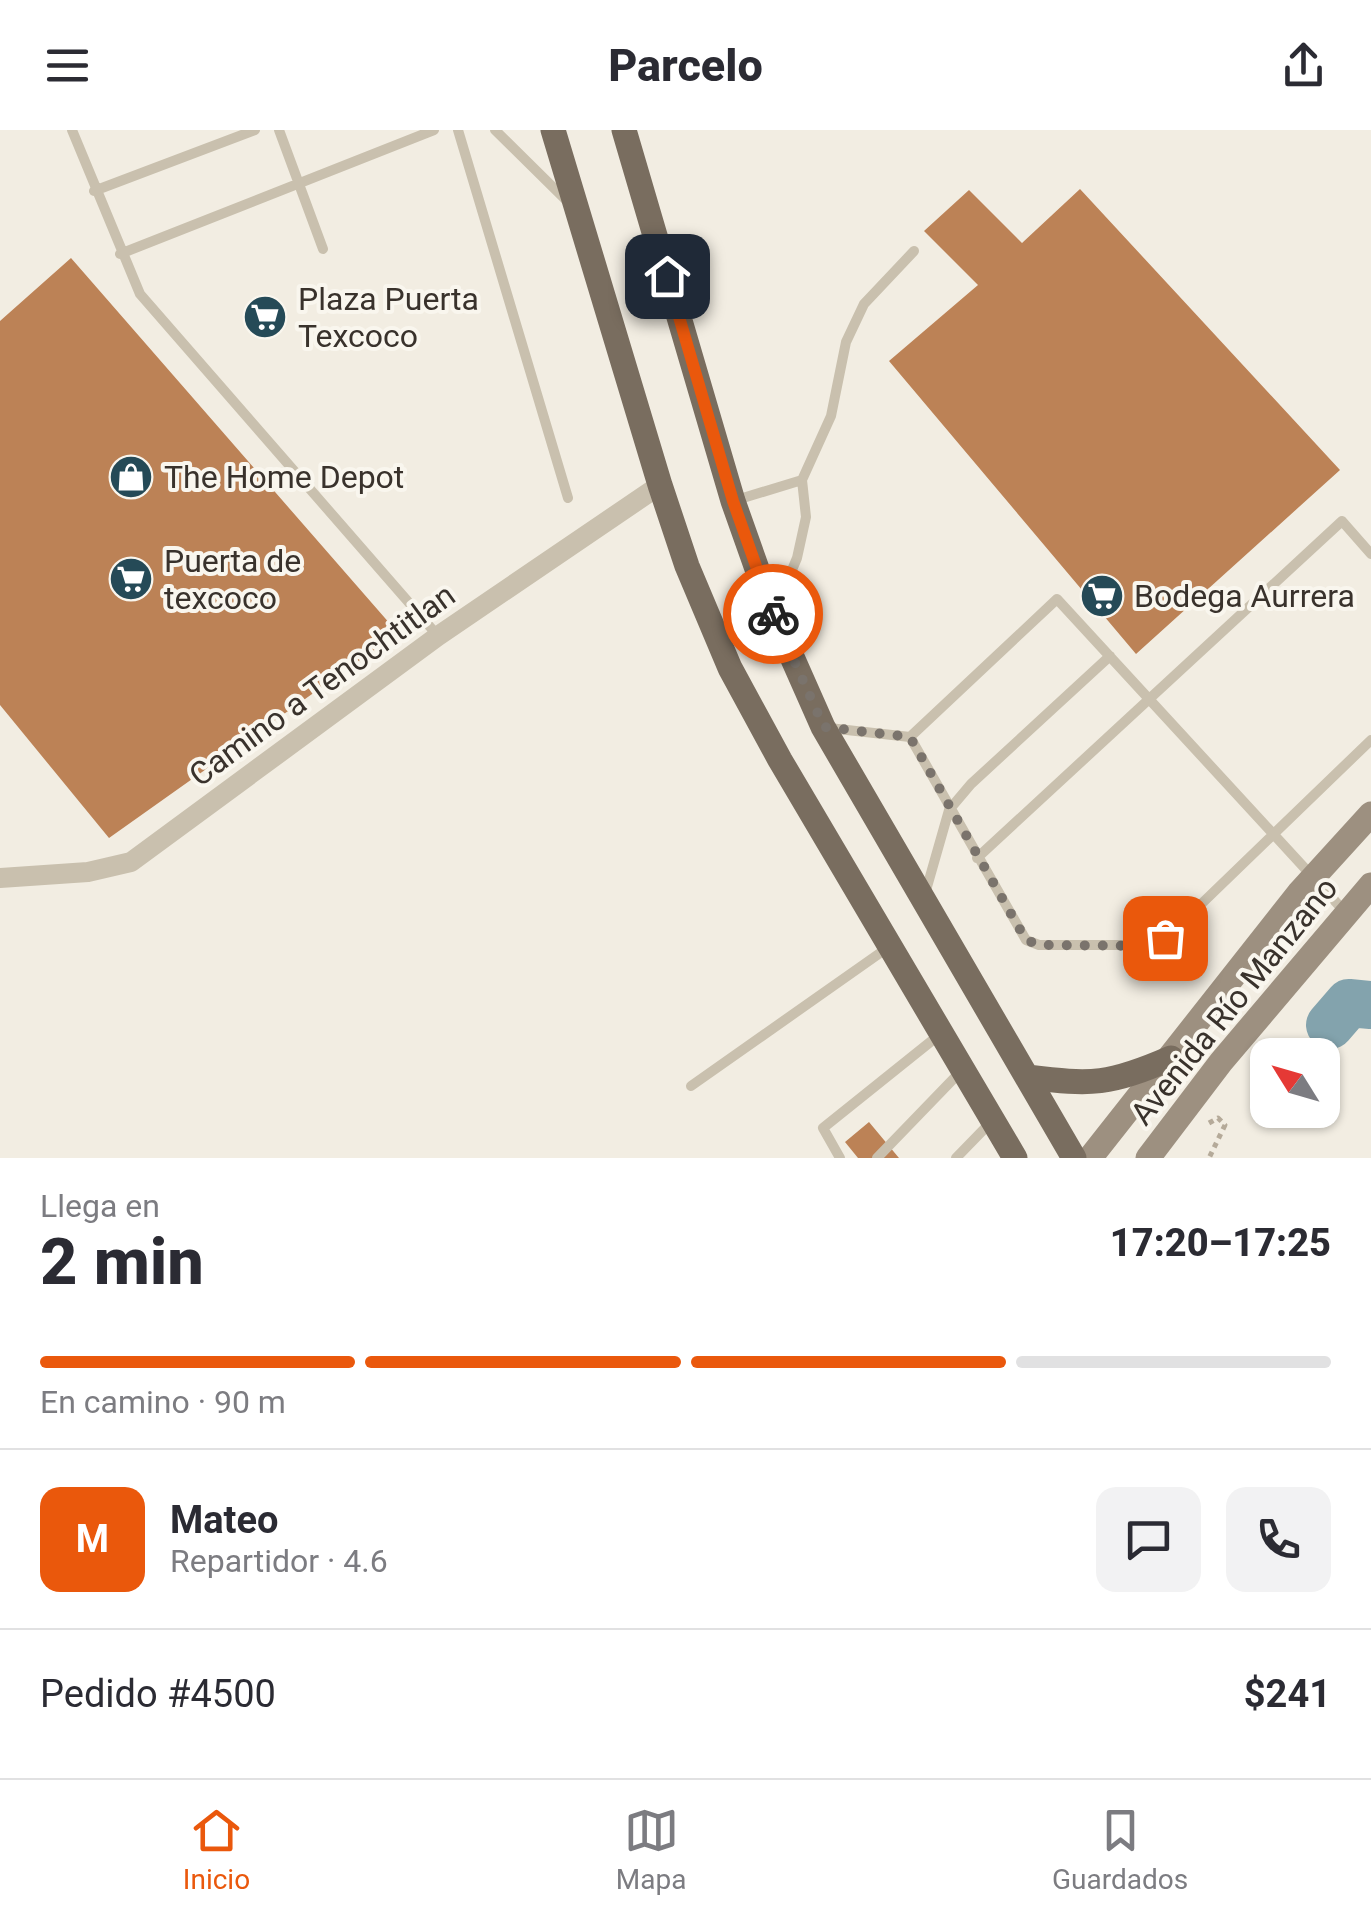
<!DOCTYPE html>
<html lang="es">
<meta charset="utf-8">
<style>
body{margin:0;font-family:Roboto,sans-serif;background:#f2f2f3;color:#2b2b33;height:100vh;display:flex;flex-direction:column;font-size:38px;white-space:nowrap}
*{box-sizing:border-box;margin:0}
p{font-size:32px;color:#7c7c81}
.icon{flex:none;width:55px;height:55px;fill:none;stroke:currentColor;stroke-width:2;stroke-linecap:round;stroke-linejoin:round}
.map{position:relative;height:1028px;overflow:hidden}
.panel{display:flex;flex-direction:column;background:#fff;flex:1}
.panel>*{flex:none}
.needle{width:65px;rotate:307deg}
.fabs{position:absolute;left:1250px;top:908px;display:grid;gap:20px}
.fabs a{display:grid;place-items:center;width:90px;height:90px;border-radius:20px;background:#fff;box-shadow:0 2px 8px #0004;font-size:50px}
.pin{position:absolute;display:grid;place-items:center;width:85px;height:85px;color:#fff;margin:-42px;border-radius:20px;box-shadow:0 5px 15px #0006}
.courier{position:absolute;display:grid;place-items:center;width:100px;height:100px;margin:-50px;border:8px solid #ea580c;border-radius:50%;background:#fff;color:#222;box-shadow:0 2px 12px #0007}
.overview em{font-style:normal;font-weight:800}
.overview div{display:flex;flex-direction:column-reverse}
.overview{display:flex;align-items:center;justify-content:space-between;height:170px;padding:0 40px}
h1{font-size:65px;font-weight:800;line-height:75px}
.bar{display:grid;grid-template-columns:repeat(4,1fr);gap:15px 10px;align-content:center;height:120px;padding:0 40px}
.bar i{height:12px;border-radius:8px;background:#e1e1e2}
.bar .active{background:#ea580c}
.bar p{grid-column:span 4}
.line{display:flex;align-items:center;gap:25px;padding:0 40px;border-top:2px solid #e1e1e2}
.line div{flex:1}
.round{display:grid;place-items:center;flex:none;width:105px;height:105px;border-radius:20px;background:#f2f2f3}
header{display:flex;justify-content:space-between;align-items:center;height:130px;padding:0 40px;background:#fff;font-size:45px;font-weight:800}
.tabs{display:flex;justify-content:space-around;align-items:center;height:140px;border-top:2px solid #e1e1e2;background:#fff;font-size:28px;color:#7c7c81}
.tabs a{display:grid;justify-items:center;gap:5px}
.tabs .active{color:#ea580c}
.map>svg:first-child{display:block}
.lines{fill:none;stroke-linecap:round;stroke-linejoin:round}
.river{stroke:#83a3ad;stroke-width:48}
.building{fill:#bc8256}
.path{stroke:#b5aa99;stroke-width:5;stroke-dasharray:5 5;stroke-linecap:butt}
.lane{stroke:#c9c0ae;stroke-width:10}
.street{stroke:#c9c0ae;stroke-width:20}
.secondary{stroke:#9d9080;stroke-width:25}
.primary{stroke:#796d5f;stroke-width:25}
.done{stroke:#7a736c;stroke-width:10;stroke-dasharray:0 18}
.route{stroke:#ea580c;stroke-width:12}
.labels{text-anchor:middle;stroke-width:8;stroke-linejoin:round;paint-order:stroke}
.poi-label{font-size:32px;fill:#39322c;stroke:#f9f6ee;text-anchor:start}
.street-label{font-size:32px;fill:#39322c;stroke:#f9f6ee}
</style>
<header><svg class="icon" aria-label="menu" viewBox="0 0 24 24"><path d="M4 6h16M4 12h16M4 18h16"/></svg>Parcelo<svg class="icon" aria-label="share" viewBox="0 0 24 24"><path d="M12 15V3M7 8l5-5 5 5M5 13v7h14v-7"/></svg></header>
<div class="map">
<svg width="1371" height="1028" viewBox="0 0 1371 1028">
<rect width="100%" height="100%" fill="#f2ede2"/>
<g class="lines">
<path class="river" d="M1330,895L1349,873L1371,875"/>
</g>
<path class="building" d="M1080,59L1340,340L1136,524L889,231L978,155L924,101L969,60L1022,113Z
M71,128L398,503L109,708L0,575V191Z
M869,992L899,1028H858L845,1012Z"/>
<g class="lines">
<path class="path" d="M1209,993L1218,988L1225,995L1209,1028"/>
<path class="lane" d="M72,0L140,164L438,506
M279,0L323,119
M458,0L568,368
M495,0L569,73
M94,61L255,0
M120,124L434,0
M733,371L802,350
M776,478L797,428L806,387L802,350L831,286L846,212L864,174L914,121
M829,598L910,607L1057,469L1345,782
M910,607L1026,810L1039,815H1152L1165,809L1371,610
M977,728L1342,391L1371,424
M925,764L949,680L971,654L1110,526
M691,956L890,816
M840,1028L823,998L939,905
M877,1028L962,940
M956,1028L990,993"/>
<path class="street" d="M0,748L88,742L131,732L438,506L660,355"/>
<path class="secondary" d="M1090,1028L1299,763L1371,684
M1148,1028L1221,932L1371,755"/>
<path class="primary" d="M553,0L660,355L687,436L730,538L780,630L1015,1028
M624,0L733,371L773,484L823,597L1074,1028
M1027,947C1093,955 1109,955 1171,928"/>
</g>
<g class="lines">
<path class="done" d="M773,484L824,597L910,607L1026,810L1040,815L1152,816L1165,808"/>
<path class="route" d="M667,146L733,371L773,484"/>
</g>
<defs>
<g id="supermarket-disc" transform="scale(2.25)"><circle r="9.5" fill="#254a57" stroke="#f9f6ee"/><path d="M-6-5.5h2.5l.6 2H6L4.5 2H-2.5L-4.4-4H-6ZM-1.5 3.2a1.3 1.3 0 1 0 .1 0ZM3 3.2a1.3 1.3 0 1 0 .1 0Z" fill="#fff"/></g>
<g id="shop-disc" transform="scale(2.25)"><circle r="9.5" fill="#254a57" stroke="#f9f6ee"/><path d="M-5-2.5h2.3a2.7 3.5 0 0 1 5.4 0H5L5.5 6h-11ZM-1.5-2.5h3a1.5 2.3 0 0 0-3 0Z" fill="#fff"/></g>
</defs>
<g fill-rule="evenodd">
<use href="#supermarket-disc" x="265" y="187"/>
<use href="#shop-disc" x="131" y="347"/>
<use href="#supermarket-disc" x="131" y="449"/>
<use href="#supermarket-disc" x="1102" y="466"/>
</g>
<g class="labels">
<g class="poi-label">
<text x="298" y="180">Plaza Puerta<tspan x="298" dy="37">Texcoco</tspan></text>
<text x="164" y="358">The Home Depot</text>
<text x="164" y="442">Puerta de<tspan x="164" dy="37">texcoco</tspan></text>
<text x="1134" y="477">Bodega Aurrera</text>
</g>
<g class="street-label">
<text transform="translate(322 555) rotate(-36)" y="11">Camino a Tenochtitlan</text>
<text transform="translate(1234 871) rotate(-51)" y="11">Avenida Río Manzano</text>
</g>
</g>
</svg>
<div class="fabs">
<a><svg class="needle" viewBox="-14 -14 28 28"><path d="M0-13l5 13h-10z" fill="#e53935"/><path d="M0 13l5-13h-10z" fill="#7c7c81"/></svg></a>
</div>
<div class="pin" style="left:1165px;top:808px;background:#ea580c"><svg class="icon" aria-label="bag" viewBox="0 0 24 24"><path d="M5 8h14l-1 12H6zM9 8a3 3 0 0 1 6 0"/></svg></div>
<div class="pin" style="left:667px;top:146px;background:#1f2937"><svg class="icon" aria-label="home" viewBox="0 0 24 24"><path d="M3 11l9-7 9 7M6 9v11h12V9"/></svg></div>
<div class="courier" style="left:773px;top:484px"><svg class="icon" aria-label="bike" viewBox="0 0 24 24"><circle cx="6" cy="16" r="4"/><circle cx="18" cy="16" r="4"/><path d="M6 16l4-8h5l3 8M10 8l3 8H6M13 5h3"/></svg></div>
</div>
<section class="panel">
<div class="overview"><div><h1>2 min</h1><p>Llega en</p></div><em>17:20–17:25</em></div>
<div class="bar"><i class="active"></i><i class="active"></i><i class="active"></i><i></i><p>En camino · 90 m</p></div>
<div class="line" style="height:180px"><b class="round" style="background:#ea580c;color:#fff">M</b><div><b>Mateo</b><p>Repartidor · 4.6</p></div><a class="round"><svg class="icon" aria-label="chat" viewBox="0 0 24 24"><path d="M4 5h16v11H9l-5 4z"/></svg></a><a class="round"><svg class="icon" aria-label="phone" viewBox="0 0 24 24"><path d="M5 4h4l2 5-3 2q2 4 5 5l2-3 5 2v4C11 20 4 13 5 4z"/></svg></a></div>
<div class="line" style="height:130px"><div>Pedido #4500</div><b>$241</b></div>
</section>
<nav class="tabs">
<a class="active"><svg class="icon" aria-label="home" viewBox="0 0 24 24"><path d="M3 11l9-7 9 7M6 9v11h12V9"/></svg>Inicio</a>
<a><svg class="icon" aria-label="map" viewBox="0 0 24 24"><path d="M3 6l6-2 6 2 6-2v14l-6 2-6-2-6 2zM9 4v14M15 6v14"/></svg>Mapa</a>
<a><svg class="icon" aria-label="saved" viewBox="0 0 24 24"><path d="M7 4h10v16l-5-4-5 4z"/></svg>Guardados</a>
</nav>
